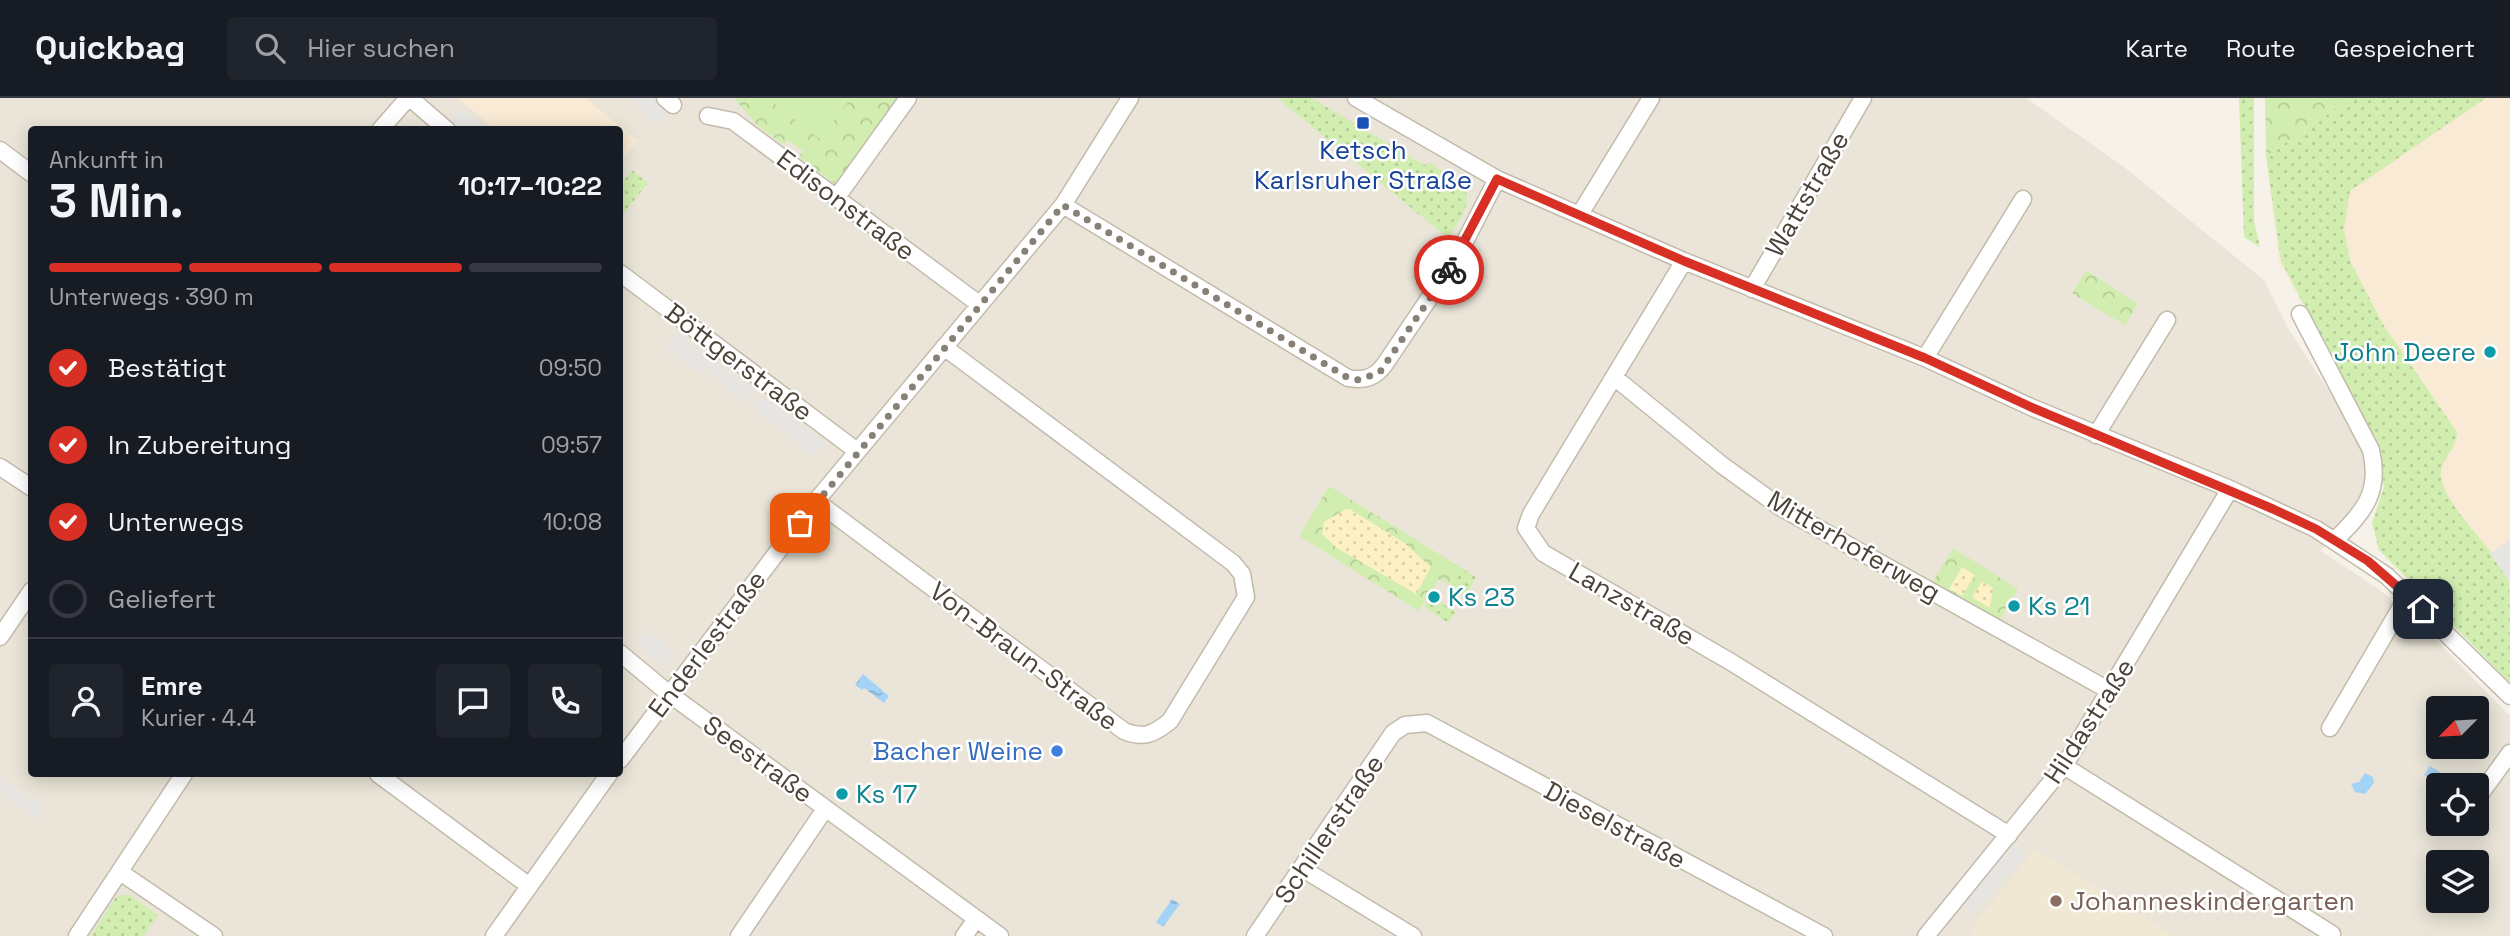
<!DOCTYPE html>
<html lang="de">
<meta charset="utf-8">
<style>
body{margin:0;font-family:"Space Grotesk",sans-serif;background:#20242c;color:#f1f3f6;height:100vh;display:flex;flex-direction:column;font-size:26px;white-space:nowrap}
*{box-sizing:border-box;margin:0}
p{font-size:23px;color:#9ea1a6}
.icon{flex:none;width:38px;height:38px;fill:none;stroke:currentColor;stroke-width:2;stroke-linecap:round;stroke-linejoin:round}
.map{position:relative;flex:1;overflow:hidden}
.drawer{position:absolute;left:28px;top:28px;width:595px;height:651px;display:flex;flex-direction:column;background:#171b24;border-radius:7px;box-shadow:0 4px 18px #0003}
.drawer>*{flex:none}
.needle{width:46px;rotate:246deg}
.buttons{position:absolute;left:2426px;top:598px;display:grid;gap:14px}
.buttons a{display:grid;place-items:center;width:63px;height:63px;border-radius:7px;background:#171b24;box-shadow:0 4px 18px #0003;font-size:35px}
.pin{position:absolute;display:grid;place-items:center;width:60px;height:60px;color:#fff;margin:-30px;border-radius:14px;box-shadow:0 4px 10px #0006}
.courier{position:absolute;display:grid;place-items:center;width:70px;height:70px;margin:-35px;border:5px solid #d93025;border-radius:50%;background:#fff;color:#222;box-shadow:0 2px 9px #0007}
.headline em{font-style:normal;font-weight:800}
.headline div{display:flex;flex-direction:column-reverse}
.headline{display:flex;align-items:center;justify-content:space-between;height:119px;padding:0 21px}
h1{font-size:46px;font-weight:800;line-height:52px}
.bar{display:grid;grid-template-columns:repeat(4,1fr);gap:10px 7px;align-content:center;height:84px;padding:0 21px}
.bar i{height:9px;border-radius:5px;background:#363941}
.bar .current{background:#d93025}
.bar p{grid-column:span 4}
.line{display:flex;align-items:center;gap:18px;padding:0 21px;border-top:2px solid #363941}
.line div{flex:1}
.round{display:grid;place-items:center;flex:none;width:74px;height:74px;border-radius:7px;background:#20242c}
ol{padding:0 21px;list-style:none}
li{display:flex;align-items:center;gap:21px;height:77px}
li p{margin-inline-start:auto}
li .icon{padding:7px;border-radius:50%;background:#d93025;color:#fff;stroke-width:4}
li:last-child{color:#9ea1a6}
li i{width:38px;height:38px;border:4px solid #363941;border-radius:50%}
header{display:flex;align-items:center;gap:42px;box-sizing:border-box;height:98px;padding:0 35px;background:#171b24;border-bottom:2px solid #363941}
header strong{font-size:33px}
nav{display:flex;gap:38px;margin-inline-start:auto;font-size:24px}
.search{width:490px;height:63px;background:#20242c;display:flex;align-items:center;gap:18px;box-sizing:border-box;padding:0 24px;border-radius:7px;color:#9ea1a6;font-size:26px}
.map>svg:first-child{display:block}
.residential{fill:#eae5d8;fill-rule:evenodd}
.commercial{fill:#f8ead4}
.education{fill:#f0e8d3}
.grass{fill:url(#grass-dots)}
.forest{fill:url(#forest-crowns)}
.sand{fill:url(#sand-dots)}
.pitch{fill:#d1edb0}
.parking{fill:#e7e5e2}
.water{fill:url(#water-ripples)}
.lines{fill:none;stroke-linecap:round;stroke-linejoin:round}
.minor-casing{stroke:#c2bbab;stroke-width:19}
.minor{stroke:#fff;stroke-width:16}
.done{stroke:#878076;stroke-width:7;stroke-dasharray:0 12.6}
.route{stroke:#d93025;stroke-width:9}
.transit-dot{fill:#1a4fb4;stroke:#fff;stroke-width:2.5}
.culture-dot{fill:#0f9aa8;stroke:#fff;stroke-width:2.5}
.shop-dot{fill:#3f7fe0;stroke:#fff;stroke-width:2.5}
.education-dot{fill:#8d6e63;stroke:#fff;stroke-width:2.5}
.labels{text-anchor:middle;stroke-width:5;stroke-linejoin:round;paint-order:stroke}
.transit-label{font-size:26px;fill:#164399;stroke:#fff}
.street-label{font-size:26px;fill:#4b4337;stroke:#fff}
.culture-label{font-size:26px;fill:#0d838f;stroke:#fff;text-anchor:start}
.shop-label{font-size:26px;fill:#366cbe;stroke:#fff;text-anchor:end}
.education-label{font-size:26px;fill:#785e54;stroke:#fff;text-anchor:start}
</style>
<header>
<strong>Quickbag</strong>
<div class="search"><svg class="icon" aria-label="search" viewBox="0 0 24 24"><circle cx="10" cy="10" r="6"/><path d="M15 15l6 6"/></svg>Hier suchen</div>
<nav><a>Karte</a><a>Route</a><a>Gespeichert</a></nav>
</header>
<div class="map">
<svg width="2510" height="838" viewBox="0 0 2510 838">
<defs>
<pattern id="grass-dots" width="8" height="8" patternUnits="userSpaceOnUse" patternTransform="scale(1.75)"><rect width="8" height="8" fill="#d1edb0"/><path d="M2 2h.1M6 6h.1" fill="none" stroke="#b5cc98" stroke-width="1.8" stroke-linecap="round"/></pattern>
<pattern id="forest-crowns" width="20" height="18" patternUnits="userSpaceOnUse" patternTransform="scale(1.75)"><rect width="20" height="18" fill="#d1edb0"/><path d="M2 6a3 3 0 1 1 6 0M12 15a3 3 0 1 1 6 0" fill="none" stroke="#b5cc98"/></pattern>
<pattern id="sand-dots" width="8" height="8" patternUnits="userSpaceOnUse" patternTransform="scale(1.75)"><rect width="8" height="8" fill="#fcf0c4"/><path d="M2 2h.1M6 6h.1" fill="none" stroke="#dacfa9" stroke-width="1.8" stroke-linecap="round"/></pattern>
<pattern id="water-ripples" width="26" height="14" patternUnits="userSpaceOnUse" patternTransform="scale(1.75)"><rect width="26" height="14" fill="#a3d3f6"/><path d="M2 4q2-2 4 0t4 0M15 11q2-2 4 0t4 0" fill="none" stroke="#87adc8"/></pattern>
</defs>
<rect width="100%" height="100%" fill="#f6f2ea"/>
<path class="residential" d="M0,0H2026L2124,69L2264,182L2288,230L2365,350L2369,386L2321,453L2380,492L2429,535L2510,618V838H0ZM32,32H620V676H32ZM2438,611H2476V649H2438ZM2438,688H2476V726H2438ZM2438,765H2476V803H2438Z"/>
<path class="commercial" d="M457,0H585L638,43L620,64V32L495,31Z
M2351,0H2510V574L2387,385L2385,353L2279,164L2266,58Z"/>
<path class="education" d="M2034,752L2080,778L2174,838H1971L1975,826Z"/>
<path class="grass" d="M1277,0H1312L1424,67L1430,65C1474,93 1478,96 1448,140Z
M2239,0H2254V122L2260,149L2244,139Z
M2351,0H2486L2350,93L2344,131L2350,163L2384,228L2457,334C2457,352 2439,362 2441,378C2445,411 2496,451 2509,482C2510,493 2510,568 2510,585L2379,452L2372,425L2384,389L2379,350L2281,163L2266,58Z
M632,72L648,85L620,120V87Z
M1393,428L1476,479L1468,493L1463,495L1440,480Z
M1429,502L1437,508L1440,504L1456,514L1448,525L1424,509Z
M121,797H130L158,817L144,838H91L115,800Z"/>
<path class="forest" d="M734,0H897L835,86L799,59L803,53L788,42L784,47L757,27Z
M2265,0H2351L2266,58Z
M2086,172L2138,206L2125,227L2072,196Z
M1329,388L1463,471L1453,488L1439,481L1419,513L1299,438Z
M1953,450L2018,491L1999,523L1933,484Z"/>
<path class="sand" d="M1348,410L1403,444L1431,469L1416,496L1337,450L1322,436L1324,424Z
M1962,469L1975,477L1962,498L1949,491Z
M1982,483L1993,490L1990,510L1972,499Z"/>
<path class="pitch" d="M767,0H851L820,41Z"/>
<path class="parking" d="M628,0H650L668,15L658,27Z
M461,9L487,31H461L450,21Z
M677,235L754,293L744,305L705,271L700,276L665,250Z
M761,298L825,344L813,358L752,309Z
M2510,441V484L2490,456Z
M645,533L675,556L665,569L636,545Z
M0,679L42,708L35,719L0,696Z
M2014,747L2026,757L1973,817L1961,807Z"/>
<path class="water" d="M863,576L889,598L884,605L864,590L862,592L855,587Z
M2430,668L2448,679L2442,688L2424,677Z
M2365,675L2373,679L2374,685L2365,696L2355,694L2351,686L2359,684Z
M1172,801L1180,806L1163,829L1156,824Z"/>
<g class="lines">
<g class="minor-casing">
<path id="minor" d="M410,0L447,32
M665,0L673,7
M1356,0L1497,81L1684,163L1925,260L2033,310L2230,391L2316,431L2387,478L2510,598
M708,18L733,23L979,206
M380,32L408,0
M0,52L32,76
M837,99L908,0
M1063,107L1348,280C1364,283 1375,280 1385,266L1457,159L1497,81
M1580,116L1651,0
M1684,163L1531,416L1526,430L1543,455L1731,564L2009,737
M620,175L857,353
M1752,191L1863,0
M2300,216L2371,352C2381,394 2364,414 2335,442
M1925,260L2023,101
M1614,279L1722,367L1780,409L2110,593
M2096,337L2167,222
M0,369L32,390
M816,403L1124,633C1144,641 1154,636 1170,623L1246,499L1242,476L1233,465L944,249
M0,539L32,492
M620,555L668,595L1000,838
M2330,630L2408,497
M620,662L816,403L1063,107L1130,0
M2064,668L2332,836
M378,676L528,787
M2476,702L2510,655
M1303,771L1413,838
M120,774L214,838
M77,838L184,676
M494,838L609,676
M739,838L825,711
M964,838L976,821
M1255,838L1393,635L1405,627L1427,625L1824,838
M1926,838L2064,668L2230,391"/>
</g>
<use href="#minor" class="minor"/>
</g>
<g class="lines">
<path class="done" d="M800,425L1063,107L1348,280L1359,282L1380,274L1449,172"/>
<path class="route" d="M1449,172L1497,81L1684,163L1925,260L2033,310L2273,411L2316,431L2368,463L2423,511"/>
</g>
<rect class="transit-dot" x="1356" y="18" width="14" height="14" rx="3.5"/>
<g class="culture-dot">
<circle cx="2490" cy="254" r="7"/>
<circle cx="1434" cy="499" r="7"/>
<circle cx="2014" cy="508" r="7"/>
<circle cx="842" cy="696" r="7"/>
</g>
<circle class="shop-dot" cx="1057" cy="653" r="7"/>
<circle class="education-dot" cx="2056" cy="803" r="7"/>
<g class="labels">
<g class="transit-label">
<text x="1363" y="61">Ketsch<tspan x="1363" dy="30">Karlsruher Straße</tspan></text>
</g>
<g class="street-label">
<text transform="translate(1807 96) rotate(-60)" y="9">Wattstraße</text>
<text transform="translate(846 107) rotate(37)" y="9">Edisonstraße</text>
<text transform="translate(739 264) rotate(37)" y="9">Böttgerstraße</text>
<text transform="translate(1854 448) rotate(30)" y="9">Mitterhoferweg</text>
<text transform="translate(1632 506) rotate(30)" y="9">Lanzstraße</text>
<text transform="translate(707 546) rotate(-53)" y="9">Enderlestraße</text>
<text transform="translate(1024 558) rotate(37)" y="9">Von-Braun-Straße</text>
<text transform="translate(2089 623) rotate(-57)" y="9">Hildastraße</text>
<text transform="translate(758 661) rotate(36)" y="9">Seestraße</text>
<text transform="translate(1615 727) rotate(28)" y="9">Dieselstraße</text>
<text transform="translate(1329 731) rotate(-56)" y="9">Schillerstraße</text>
</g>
<g class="culture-label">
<text x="2476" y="263" text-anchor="end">John Deere</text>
<text x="1448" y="508">Ks 23</text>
<text x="2028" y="517">Ks 21</text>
<text x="856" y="705">Ks 17</text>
</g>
<g class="shop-label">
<text x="1043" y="662">Bacher Weine</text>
</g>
<g class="education-label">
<text x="2070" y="812">Johanneskindergarten</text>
</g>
</g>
</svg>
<div class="buttons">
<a><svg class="needle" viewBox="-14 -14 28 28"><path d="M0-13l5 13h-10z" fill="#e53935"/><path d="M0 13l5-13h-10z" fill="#9ea1a6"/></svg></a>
<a><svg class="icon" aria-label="locate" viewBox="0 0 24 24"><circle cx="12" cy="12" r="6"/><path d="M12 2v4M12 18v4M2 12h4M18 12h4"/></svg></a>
<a><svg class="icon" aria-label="layers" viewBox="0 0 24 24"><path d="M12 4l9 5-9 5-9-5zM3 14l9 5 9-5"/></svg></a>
</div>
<div class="pin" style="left:800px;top:425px;background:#ea580c"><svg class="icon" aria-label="bag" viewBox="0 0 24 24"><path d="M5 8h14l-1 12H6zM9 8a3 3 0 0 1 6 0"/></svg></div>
<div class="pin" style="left:2423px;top:511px;background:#1f2937"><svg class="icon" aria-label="home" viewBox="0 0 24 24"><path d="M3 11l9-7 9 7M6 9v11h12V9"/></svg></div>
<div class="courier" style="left:1449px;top:172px"><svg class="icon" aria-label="bike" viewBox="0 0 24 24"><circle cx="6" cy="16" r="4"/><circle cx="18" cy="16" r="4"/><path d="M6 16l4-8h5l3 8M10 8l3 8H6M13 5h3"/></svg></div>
<section class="drawer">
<div class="headline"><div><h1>3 Min.</h1><p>Ankunft in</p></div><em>10:17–10:22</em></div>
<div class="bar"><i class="current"></i><i class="current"></i><i class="current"></i><i></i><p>Unterwegs · 390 m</p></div>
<ol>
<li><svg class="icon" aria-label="check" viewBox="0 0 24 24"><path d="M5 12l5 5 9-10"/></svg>Bestätigt<p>09:50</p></li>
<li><svg class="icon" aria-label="check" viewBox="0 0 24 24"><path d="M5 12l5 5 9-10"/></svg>In Zubereitung<p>09:57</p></li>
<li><svg class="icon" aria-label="check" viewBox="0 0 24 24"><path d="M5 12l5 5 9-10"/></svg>Unterwegs<p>10:08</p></li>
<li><i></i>Geliefert</li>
</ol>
<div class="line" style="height:126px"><a class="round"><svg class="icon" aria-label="person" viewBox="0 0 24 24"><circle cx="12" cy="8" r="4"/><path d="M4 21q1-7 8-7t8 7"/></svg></a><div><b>Emre</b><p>Kurier · 4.4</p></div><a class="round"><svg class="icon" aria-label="chat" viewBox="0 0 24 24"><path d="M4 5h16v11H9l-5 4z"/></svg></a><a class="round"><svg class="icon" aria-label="phone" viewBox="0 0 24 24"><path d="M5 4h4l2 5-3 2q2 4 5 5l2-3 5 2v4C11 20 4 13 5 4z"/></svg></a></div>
</section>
</div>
